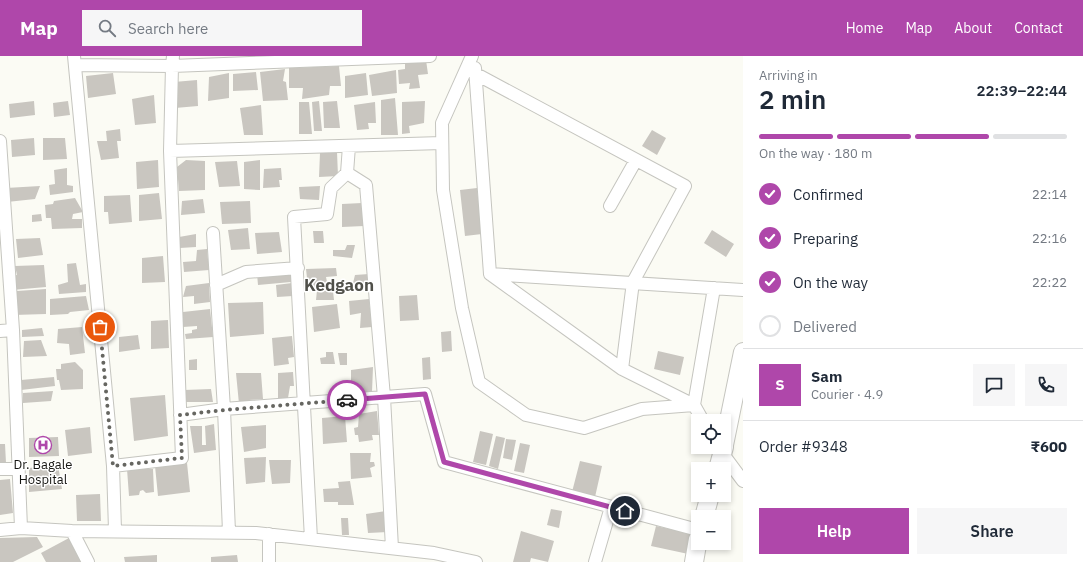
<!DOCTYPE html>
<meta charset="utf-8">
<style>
body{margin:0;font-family:"IBM Plex Sans",sans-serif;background:#f6f6f7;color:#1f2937;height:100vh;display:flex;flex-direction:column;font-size:15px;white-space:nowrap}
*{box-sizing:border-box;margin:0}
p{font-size:13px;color:#747a83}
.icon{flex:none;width:22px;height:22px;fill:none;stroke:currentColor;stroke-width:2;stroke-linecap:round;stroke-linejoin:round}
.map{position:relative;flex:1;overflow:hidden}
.panel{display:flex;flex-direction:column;background:#fff;width:340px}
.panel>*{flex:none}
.fabs{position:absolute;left:691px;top:358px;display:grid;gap:8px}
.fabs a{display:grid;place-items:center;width:40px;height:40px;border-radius:0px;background:#fff;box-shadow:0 2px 6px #0003;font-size:20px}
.pin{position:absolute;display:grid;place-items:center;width:34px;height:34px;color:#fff;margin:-17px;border:2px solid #fff;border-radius:50%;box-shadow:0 1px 4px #0007}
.courier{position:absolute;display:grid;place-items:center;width:40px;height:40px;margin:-20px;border:3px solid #af47aa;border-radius:50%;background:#fff;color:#222;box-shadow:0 1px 5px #0007}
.head em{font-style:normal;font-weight:600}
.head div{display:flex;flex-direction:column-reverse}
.head{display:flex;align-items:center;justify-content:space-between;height:68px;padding:0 16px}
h1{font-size:26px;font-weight:600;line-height:30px}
.bar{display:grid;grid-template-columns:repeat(4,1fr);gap:6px 4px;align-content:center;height:48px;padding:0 16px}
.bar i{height:5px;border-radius:3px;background:#e0e1e3}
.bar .on{background:#af47aa}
.bar p{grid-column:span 4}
.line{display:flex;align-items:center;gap:10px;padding:0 16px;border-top:1px solid #e0e1e3}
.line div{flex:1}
.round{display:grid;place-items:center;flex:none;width:42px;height:42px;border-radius:0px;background:#f6f6f7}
ol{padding:0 16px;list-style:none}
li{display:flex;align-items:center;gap:12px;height:44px}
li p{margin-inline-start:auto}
li .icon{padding:4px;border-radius:50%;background:#af47aa;color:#fff;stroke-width:4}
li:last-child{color:#747a83}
li i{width:22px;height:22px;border:2px solid #e0e1e3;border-radius:50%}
.action{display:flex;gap:8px;margin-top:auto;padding:8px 16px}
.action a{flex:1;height:46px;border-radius:0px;background:#af47aa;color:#fff;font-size:16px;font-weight:600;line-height:46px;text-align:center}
.action a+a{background:#f6f6f7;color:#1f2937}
header{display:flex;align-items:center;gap:24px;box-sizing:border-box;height:56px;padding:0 20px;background:#af47aa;color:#fff}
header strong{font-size:19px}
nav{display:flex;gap:22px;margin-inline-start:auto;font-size:14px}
.search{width:280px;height:36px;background:#f6f6f7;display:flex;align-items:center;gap:10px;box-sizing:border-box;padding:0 14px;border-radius:0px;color:#747a83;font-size:15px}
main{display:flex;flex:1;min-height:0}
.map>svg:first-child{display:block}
.building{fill:#c9c6c0}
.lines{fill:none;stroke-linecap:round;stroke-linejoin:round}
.street-casing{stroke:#c5c5bf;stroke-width:14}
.secondary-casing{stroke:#c5c5bf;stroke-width:20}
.street{stroke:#fff;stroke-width:12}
.secondary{stroke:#fff;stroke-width:18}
.done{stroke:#666661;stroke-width:4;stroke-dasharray:0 7.2}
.route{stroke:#af47aa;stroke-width:5}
.labels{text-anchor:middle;stroke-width:3;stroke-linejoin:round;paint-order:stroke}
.poi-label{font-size:13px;fill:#151512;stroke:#fff}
.district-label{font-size:17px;font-weight:bold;fill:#50504a;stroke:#fff}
</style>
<header>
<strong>Map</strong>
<div class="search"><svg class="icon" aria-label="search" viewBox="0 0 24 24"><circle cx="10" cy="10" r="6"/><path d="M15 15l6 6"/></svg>Search here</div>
<nav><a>Home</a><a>Map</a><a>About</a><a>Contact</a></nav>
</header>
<main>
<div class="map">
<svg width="743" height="506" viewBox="0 0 743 506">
<rect width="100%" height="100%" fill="#fbfbf4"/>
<path class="building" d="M426,4L428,18L418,19L420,32L409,33L410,27L399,28L398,14L405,13V5Z
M339,10L341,30H330L329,39L302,43L303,32H289V12Z
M285,13L283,25L286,26L288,44L263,45L260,16Z
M396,14L397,37L372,40L369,19Z
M256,16L258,34L233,35V18Z
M113,17L116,38L88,42L86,20Z
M229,17V42L208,45L209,21Z
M366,17L368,39L345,42V20Z
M197,24L198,50L175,52L174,26Z
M154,39L156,67L135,69L132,43Z
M395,42L398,79H381V44Z
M34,45L35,59L10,62L9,48Z
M68,45L70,59L54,61L53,47Z
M319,45L322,75H314L312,46Z
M337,45L340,72H324L323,46Z
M425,45L424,67L409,70L410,77L402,78V46Z
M299,46H309L312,78H299Z
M375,46L376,67H368L369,73L357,74L354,49Z
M261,49L263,79H244L240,52Z
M120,73L121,85H117L119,102L101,104L97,85H107L106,75Z
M652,74L666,82L657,99L642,90Z
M34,82L35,99L12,101L11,84Z
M43,82H65L67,103L43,104Z
M337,96L338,120L319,121L320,97Z
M158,104L159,131L137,133L136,106Z
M186,104L205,105V134L179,135L177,111Z
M260,104V134L244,133V106Z
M237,105L240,130L219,131L215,106Z
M67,112V129L73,130V136L50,139L49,129L55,128L54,114Z
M281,112L282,124H279L280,131L263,132L264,113Z
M40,130L35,143L7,146L6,132Z
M320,130L319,144L300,143L299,131Z
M477,132L482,178L465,180L460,134Z
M159,137L162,163L139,165V139Z
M130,139L132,166L109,168L108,156H104V140Z
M75,142L83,156L73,158L72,163H82V172L52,173L51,162H46L45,149L53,148L54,145Z
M203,143L205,157L181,159L182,145Z
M250,145L251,167L222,168L220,146Z
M362,147L364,170L342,171V148Z
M41,158L42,165L32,166V159Z
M248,172L250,193L231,194L228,174Z
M712,174L734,188L726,201L704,187Z
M313,175H323L324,187H314Z
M279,176L282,196L257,198L255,177Z
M196,178V191L180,192L179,181Z
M40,182L43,199L18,202L16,183Z
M347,189H355L352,202L333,200V194H345Z
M207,193L209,214L184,216L183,206L196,205L197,194Z
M163,200L165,226L142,227V202Z
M76,207L80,229L86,228V236L59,238L58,229L68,226L67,208Z
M44,209L46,231L12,234L11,220L17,219L15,210Z
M336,212L337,220L326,221L328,231H308L306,213Z
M291,215V226L258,229L257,218Z
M369,218L371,233L352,231L355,219Z
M209,227L210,246L194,248V240L183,241L186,230Z
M292,227L293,240L277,241L276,229Z
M46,233V258L14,259L17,235Z
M317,234L333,235L334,244H316Z
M417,239L419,264L400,265L399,240Z
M86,240L89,254L70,256L68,258L50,259V243Z
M369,243L372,271L360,272L361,257L350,259L349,245Z
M263,246L264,278L230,281L228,247Z
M337,248L340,272L314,276L312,251Z
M210,253L213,281L186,283L185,278L192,277V274L197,273V270L183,271V256Z
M168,264L169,292L151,293V265Z
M82,271L85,297L70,299L69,288L57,287L58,273Z
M42,272L44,280L22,281V274Z
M451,275L452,295L442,296L441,276Z
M138,279L140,293L119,296V281Z
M292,280L294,301L288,302L289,308L274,310L272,282Z
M41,284L47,300L23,301L24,285Z
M658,295L684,301L680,319L654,313Z
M326,296H333L335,308H321L320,302L326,301Z
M338,297H347V309H340Z
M430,301L431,323L423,324L422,302Z
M197,303V314H189V304Z
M75,306L83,314V333L61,334L59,324H57L56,313H61V308Z
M373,311L372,336H351V314Z
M293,316L294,330H290L288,342H278V317Z
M236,317H261L263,343L249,344V348H239Z
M54,321L55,330L21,334V324Z
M211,333L213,346H184V334Z
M53,335L51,345L23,347V337Z
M165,339L168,380L134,385L130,342Z
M377,355L379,379H372L373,384L359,386L358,379H355L354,372L358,371L359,358Z
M345,360L347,386L323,388L322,362Z
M214,368L216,394L194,397L190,370H202V389H206L205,370Z
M266,369V392L244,396L241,371Z
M90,371L92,397L68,400L65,374Z
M480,375L493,378L486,409L473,406Z
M496,380L505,382L498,413L489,410Z
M58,381L59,400L29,401V382Z
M506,383L516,384L512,404L503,402Z
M520,387L530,389L524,417L514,415Z
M0,388H5L6,407L0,406Z
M350,397H371L370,406H374L375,410L370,412L372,421L351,423Z
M266,401L265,426L246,428L244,402Z
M269,404H291L290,427L272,428Z
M580,405L602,410L595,441L572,436Z
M187,407L190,436L158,440L155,410Z
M58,409L62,433L29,436V412Z
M127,413H153L154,436L146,437L143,434L140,435L139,439L129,440Z
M10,423L13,457L0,459V424Z
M350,425L354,449H338V446H324L323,433L339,432L338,426Z
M100,438L101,465H77L76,439Z
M551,453L562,455L559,472L547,469Z
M386,455L388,476L368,477L366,458Z
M341,462H348L349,479H342Z
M656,470L697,479L693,499L651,490Z
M521,475L554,485L548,506L531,502L530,506H513Z
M37,481L43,491L13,506H0V482Z
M69,482L81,506H46L41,497Z
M157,499V506H125L124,501Z
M237,499L238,506H211V501Z"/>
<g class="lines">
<g class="street-casing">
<path id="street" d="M74,0L113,410L115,474
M472,0L442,67L443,134L462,252L479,326L526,359L584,372L642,353L694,349L714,232
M75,9L172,10L173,0
M475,12L490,218
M476,18L685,130L633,226L622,313
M0,85L13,274L21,472
M170,95L442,87
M347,117L366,129L384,341L392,492
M610,150L636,104
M213,177L224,353L229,476
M490,218L622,313L694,349L703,365
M490,218L743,234
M216,229L246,216L298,212
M0,275L13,274
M180,359L224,353L425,338L444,406L698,474
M720,394L743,425
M113,410L182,402L170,95L172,10L430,0
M0,413H17
M0,474L21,472L72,475L256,477L434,497L476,506
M72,475L88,506
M311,483L294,161L327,158L331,132L347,117L349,90
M269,506V478
M595,506L611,451"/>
</g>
<g class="secondary-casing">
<path id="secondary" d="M724,389L743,296
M718,413L724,391
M704,461L710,439
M694,506L698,483"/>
</g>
<use href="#street" class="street"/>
<use href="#secondary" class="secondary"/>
</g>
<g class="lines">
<path class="done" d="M100,271L113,410L182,402L180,359L224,354L347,344"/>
<path class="route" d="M347,344L425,338L444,406L625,455"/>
</g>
<defs>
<g id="hospital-ring" transform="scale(0.9)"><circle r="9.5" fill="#fff" stroke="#af47aa" stroke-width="1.5"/><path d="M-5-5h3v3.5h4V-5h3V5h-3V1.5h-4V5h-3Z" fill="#af47aa"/></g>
</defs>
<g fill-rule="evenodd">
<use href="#hospital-ring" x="43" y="389"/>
</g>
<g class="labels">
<g class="poi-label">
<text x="43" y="413">Dr. Bagale<tspan x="43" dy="15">Hospital</tspan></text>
</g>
<g class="district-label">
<text x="339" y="235">Kedgaon</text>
</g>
</g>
</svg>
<div class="fabs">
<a><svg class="icon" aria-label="locate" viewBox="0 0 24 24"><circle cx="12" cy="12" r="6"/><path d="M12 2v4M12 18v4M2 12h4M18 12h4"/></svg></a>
<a>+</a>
<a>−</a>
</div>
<div class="pin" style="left:100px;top:271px;background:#ea580c"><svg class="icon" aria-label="bag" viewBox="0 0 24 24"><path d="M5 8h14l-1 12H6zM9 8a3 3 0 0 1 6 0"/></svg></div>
<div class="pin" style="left:625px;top:455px;background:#1f2937"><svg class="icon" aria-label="home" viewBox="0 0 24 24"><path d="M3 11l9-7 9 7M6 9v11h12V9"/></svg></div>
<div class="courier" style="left:347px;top:344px"><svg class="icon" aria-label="car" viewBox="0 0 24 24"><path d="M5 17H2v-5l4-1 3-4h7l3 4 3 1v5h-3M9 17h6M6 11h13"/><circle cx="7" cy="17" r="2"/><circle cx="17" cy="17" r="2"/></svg></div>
</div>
<section class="panel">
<div class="head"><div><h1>2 min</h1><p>Arriving in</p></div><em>22:39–22:44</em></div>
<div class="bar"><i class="on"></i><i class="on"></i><i class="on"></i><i></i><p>On the way · 180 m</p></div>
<ol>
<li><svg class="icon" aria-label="check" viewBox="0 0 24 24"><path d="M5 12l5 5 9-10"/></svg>Confirmed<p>22:14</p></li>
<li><svg class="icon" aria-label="check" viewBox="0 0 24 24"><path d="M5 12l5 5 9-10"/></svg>Preparing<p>22:16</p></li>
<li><svg class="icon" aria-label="check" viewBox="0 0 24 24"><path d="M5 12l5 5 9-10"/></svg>On the way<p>22:22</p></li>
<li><i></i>Delivered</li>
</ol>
<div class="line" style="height:72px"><b class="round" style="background:#af47aa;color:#fff">S</b><div><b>Sam</b><p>Courier · 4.9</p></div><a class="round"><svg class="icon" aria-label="chat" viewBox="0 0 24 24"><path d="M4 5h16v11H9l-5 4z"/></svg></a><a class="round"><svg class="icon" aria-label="phone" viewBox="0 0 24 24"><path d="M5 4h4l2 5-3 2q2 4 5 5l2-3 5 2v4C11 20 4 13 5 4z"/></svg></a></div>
<div class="line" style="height:52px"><div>Order #9348</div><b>₹600</b></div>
<div class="action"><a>Help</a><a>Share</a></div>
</section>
</main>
